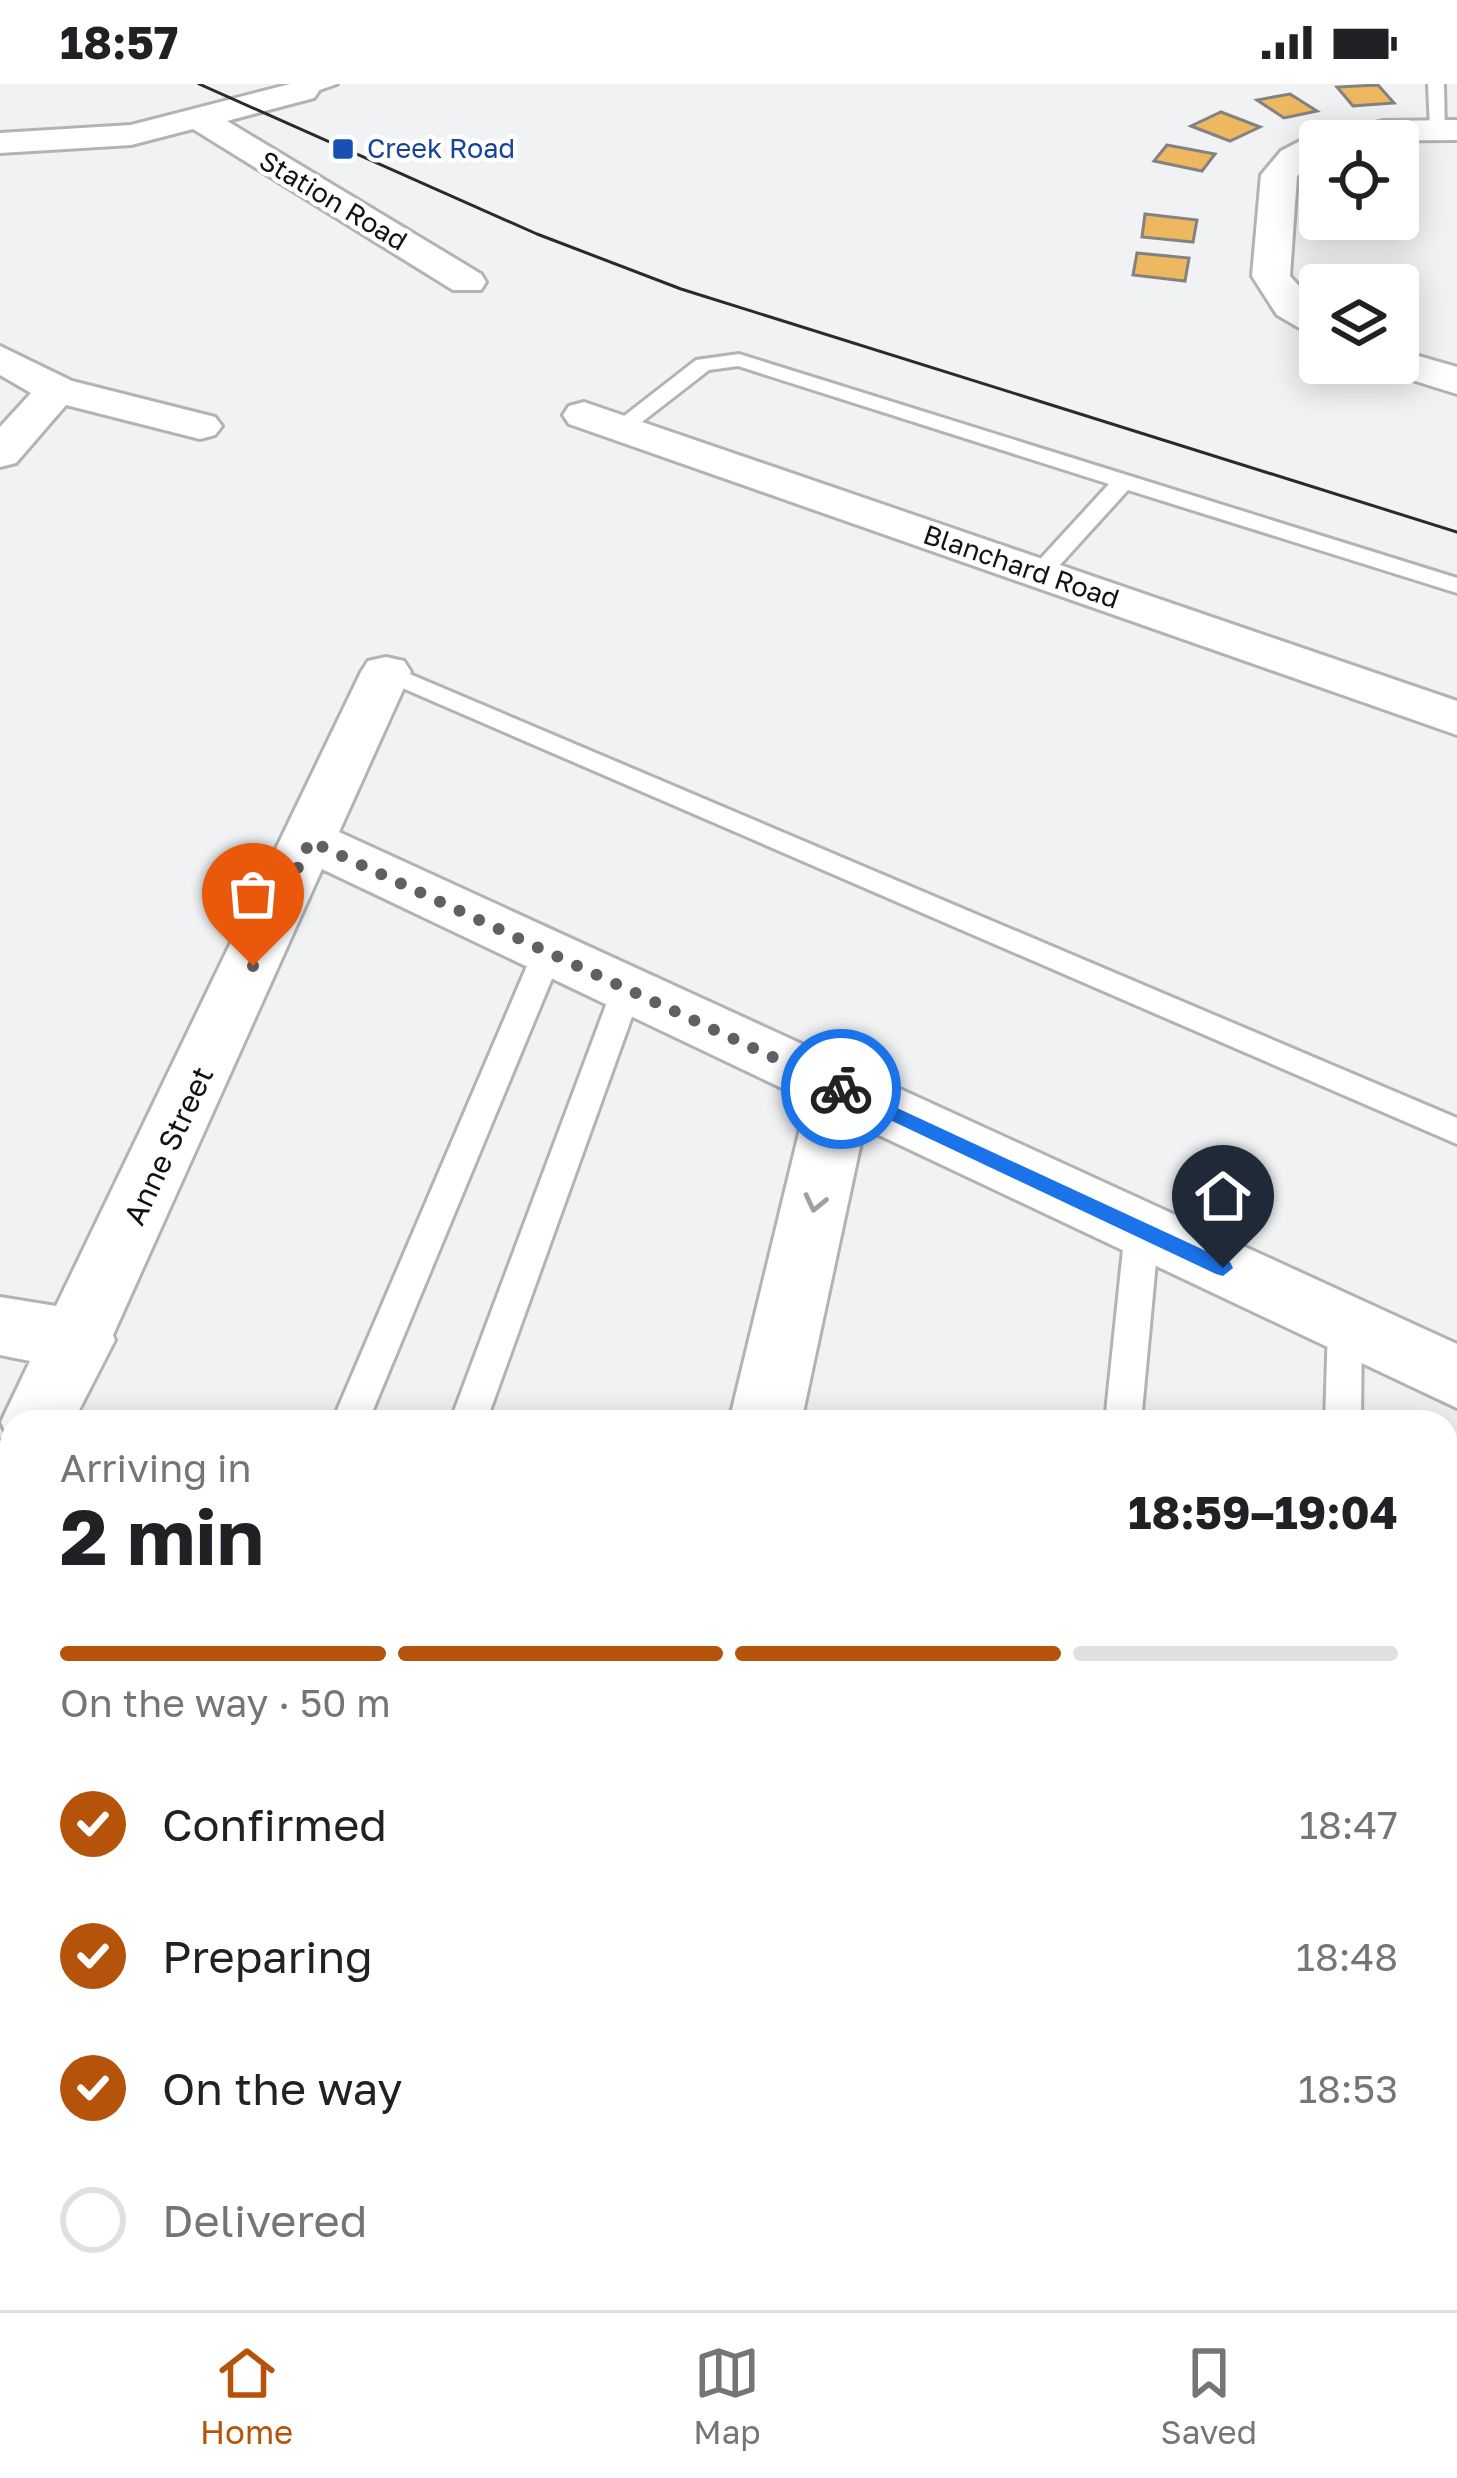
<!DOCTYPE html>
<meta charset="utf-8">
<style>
body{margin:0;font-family:"Golos Text",sans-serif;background:#f2f2f2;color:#202124;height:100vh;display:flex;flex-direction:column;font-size:45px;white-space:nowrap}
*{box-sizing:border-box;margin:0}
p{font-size:39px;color:#757577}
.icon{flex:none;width:66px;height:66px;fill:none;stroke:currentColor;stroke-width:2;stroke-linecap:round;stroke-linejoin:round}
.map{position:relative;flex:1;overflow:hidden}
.drawer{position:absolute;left:0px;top:1326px;width:1458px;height:900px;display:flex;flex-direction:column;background:#fff;border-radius:36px 36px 0 0;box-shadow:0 6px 30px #0003}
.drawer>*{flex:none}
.buttons{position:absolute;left:1299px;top:36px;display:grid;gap:24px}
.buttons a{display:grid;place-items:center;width:120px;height:120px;border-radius:12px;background:#fff;box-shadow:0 6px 30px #0003;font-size:60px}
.pin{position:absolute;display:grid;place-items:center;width:102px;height:102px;color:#fff;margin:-123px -51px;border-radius:50% 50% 50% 0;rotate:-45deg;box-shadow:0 0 12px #0007}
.pin .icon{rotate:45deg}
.courier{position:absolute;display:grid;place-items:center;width:120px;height:120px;margin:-60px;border:9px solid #1a73e8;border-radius:50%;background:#fff;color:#222;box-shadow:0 3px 15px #0007}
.headline em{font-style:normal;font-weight:700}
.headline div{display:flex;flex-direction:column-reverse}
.headline{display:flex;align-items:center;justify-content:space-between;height:204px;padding:0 60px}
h1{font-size:78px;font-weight:700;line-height:90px}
.bar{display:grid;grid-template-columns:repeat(4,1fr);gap:18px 12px;align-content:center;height:144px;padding:0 60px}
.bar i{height:15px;border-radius:9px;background:#e0e0e0}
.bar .selected{background:#b45309}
.bar p{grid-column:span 4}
ol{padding:0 60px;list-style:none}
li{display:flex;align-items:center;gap:36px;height:132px}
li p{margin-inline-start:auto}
li .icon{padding:12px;border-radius:50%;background:#b45309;color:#fff;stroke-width:4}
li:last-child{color:#757577}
li i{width:66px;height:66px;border:6px solid #e0e0e0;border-radius:50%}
.status{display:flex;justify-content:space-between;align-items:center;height:84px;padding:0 60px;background:#fff;direction:ltr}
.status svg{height:33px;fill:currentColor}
.tab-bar{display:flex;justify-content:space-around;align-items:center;height:168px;border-top:3px solid #e0e0e0;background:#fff;font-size:33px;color:#757577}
.tab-bar a{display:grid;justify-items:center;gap:6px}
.tab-bar .selected{color:#b45309}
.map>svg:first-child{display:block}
.building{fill:#edb85f;stroke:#838281;stroke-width:3}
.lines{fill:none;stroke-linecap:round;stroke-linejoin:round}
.service-casing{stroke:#b2b3b5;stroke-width:6}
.minor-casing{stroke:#b2b3b5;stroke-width:6}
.service{fill:#fff;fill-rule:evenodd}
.minor{fill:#fff;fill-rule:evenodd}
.tram{stroke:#292a2a;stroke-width:3}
.oneway{stroke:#a0a0a0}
.route{fill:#1a73e8}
.done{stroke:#5f6061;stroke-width:12;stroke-dasharray:0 21.6}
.transit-dot{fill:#1a4fb4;stroke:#fff;stroke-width:4.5}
.labels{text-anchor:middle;stroke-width:9;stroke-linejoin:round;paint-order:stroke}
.far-transit-label{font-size:27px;fill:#164399;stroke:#fff;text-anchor:start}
.far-street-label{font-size:27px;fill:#111212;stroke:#fff}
.street-label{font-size:30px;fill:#111212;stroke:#fff}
</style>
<div class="status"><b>18:57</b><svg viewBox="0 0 49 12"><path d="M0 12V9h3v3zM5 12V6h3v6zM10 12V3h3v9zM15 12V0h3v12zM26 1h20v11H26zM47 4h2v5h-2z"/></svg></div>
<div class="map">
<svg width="1457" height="2226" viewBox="0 0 1457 2226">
<rect width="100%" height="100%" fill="#f1f2f4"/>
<path class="building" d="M1378,1L1394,19L1353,22L1337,3Z
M1290,10L1317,27L1284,34L1257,16Z
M1221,28L1260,43L1230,57L1191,42Z
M1167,61L1215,70L1202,87L1154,77Z
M1145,130L1197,136L1193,158L1142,153Z
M1137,169L1189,174L1185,197L1133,191Z"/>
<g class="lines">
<g class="service-casing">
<path id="service" d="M310,0H337L302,12L294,7Z
M1428,0H1444L1445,50L1430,46Z
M739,270L1457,494V509L1128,406L1048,494H1032V484L1109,400L738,282L709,286L629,348L610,343L696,276Z
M386,580L1457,1034V1060L377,593L373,588Z
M548,858L563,868L368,1338H332L533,868Z
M627,894L642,905L486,1338H450L612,905Z
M1142,1132L1154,1136L1159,1146L1141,1338H1105L1125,1146L1130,1136Z
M1345,1226L1357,1231L1362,1241L1361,1338H1325L1328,1241L1333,1231Z
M12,2118V2190L0,2195V2123Z
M123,2214H173L168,2226H118Z
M1012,2214H1062L1061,2226H1011Z
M1309,2214H1359L1358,2226H1308Z"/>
</g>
<g class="minor-casing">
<path id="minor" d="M290,0H314L319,7L314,14L227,37L481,190L486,198L481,206H453L193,45L131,61L0,69V49L131,41Z
M1457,36V56L1320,57V74L1297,92L1290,192L1320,225V256L1277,231L1252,192L1261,91L1281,67L1308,53L1384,37Z
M0,262L72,297L215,333L222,342L215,351L200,355L66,321L16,379L0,383V343L31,309L0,291Z
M1398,266L1457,283V310L1383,287L1378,279H1398Z
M584,318L1457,617V651L569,340L563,331L569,322Z
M386,573L404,577L411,588L339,748L1457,1260V1324L864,1044L801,1338H729L807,1016L322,785L113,1251L115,1256L73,1338H12V1438L0,1443V1357L8,1354L1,1338L30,1277L0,1271V1213L56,1222L361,588L368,577Z
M514,2214H612L609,2226H511Z"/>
</g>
<use href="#service" class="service"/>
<use href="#minor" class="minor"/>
<path class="tram" d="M199,0L537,150L681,205L1457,448"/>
</g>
<defs><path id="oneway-chevron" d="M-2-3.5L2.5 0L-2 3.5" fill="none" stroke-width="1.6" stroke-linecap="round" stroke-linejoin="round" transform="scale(3)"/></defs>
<use class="oneway" href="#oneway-chevron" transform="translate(815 1119) rotate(103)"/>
<path class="route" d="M841,998L1230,1178L1233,1184L1223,1192L1216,1190L835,1010V1000Z"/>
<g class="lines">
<path class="done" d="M253,882L310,757L841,1005"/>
</g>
<rect class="transit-dot" x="331" y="53" width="24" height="24" rx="6"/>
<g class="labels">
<g class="far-transit-label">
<text x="367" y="74">Creek Road</text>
</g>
<g class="far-street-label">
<text transform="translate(333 117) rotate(31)" y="9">Station Road</text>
<text transform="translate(1021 483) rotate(19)" y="9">Blanchard Road</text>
</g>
<g class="street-label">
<text transform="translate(169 1062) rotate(-65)" y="10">Anne Street</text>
</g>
</g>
</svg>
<div class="buttons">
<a><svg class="icon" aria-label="locate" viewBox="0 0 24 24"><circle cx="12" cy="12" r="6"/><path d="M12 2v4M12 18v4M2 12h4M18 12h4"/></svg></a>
<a><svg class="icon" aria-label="layers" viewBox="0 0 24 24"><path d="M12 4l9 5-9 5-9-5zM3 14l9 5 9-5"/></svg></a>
</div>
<div class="pin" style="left:253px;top:882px;background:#ea580c"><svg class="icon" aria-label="bag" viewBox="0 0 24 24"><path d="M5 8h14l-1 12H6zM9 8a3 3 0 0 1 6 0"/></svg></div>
<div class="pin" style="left:1223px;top:1184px;background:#1f2937"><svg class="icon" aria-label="home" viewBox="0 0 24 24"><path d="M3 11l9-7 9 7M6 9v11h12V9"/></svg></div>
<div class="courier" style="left:841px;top:1005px"><svg class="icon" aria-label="bike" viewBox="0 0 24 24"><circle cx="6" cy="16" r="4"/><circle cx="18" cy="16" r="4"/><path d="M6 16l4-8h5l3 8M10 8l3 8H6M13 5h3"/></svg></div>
<section class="drawer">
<div class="headline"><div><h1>2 min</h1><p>Arriving in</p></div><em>18:59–19:04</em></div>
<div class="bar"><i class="selected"></i><i class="selected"></i><i class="selected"></i><i></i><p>On the way · 50 m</p></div>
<ol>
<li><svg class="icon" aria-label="check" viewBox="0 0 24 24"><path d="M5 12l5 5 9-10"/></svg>Confirmed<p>18:47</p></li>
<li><svg class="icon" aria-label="check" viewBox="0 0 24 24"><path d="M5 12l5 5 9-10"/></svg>Preparing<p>18:48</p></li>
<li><svg class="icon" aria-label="check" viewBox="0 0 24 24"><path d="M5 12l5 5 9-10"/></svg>On the way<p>18:53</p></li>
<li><i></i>Delivered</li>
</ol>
</section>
</div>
<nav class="tab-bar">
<a class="selected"><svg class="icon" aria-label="home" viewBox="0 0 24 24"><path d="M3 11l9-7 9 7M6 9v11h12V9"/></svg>Home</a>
<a><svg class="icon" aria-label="map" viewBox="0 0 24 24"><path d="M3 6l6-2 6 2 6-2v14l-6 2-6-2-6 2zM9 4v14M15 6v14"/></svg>Map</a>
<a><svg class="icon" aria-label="saved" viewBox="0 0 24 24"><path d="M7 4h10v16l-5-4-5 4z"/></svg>Saved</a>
</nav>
